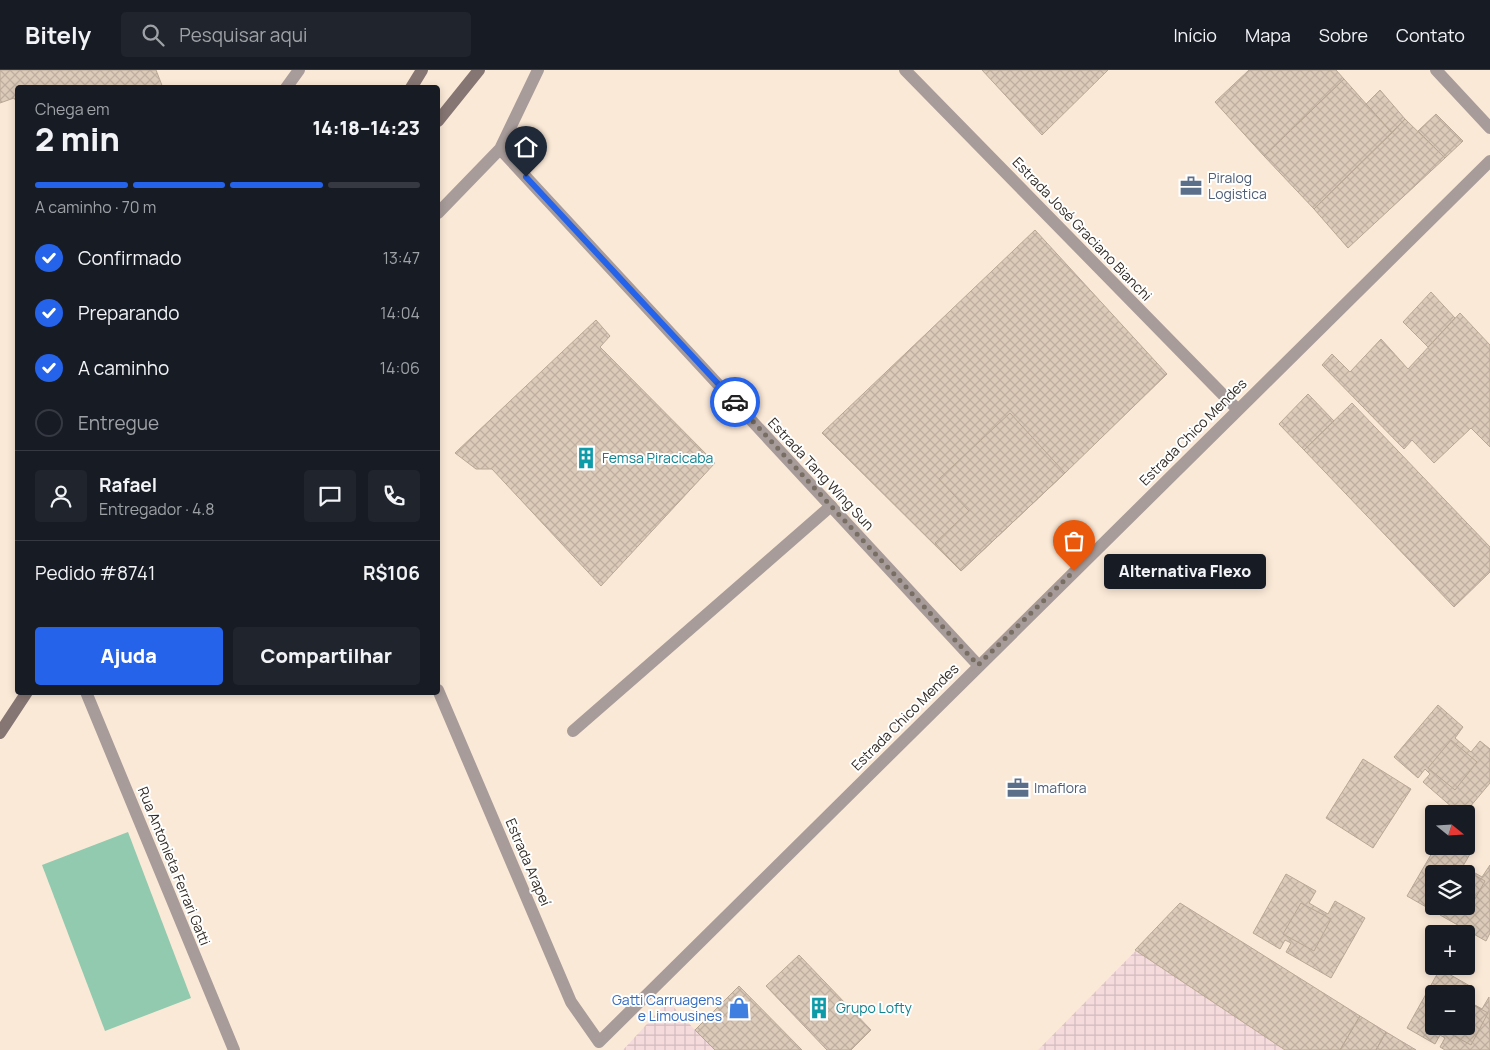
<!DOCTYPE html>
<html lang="pt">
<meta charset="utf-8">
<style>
body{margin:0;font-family:Manrope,sans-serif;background:#20242c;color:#f1f3f6;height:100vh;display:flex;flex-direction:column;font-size:19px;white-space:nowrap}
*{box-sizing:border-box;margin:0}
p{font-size:16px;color:#9ea1a6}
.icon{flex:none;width:28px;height:28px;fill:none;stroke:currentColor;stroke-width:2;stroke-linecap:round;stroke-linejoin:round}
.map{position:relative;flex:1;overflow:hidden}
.details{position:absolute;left:15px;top:15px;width:425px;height:610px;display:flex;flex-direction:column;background:#171b24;border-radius:5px;box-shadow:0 2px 8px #0003}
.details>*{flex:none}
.needle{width:32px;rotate:108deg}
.tools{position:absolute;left:1425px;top:735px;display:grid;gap:10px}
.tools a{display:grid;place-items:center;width:50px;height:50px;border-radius:5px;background:#171b24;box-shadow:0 2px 8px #0003;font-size:25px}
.pin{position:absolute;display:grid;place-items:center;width:42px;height:42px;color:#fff;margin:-51px -21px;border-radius:50% 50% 50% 0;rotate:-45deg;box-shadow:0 0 5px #0007}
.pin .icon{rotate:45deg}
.courier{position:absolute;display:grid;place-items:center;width:50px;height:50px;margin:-25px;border:4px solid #2563eb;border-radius:50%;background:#fff;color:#222;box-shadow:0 1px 6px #0007}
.bubble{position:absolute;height:35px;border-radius:5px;background:#171b24;box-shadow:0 2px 8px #0003;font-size:16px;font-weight:800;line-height:35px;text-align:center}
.summary em{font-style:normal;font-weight:800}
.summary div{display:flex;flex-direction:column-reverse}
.summary{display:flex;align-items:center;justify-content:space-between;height:85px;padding:0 20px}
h1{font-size:32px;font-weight:800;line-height:38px}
.bar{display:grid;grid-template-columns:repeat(4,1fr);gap:8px 5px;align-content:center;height:60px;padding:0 20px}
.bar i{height:6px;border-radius:4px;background:#363941}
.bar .current{background:#2563eb}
.bar p{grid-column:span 4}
.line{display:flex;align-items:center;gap:12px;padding:0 20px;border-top:1px solid #363941}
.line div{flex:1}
.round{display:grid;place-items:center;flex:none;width:52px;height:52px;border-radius:5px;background:#20242c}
ol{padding:0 20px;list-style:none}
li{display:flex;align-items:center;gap:15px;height:55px}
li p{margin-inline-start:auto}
li .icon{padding:5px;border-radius:50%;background:#2563eb;color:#fff;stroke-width:4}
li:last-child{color:#9ea1a6}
li i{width:28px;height:28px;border:2px solid #363941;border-radius:50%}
.button{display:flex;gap:10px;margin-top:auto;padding:10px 20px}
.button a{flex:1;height:58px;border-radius:5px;background:#2563eb;color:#fff;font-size:20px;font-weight:800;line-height:58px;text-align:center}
.button a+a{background:#20242c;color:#f1f3f6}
header{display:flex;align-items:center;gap:30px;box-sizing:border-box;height:70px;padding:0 25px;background:#171b24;border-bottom:1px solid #363941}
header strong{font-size:24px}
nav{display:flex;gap:28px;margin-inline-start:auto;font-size:18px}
.search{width:350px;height:45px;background:#20242c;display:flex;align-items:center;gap:12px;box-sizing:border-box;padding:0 18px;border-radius:5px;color:#9ea1a6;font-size:19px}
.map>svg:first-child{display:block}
.industrial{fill:url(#industrial-grid)}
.green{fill:#91caae}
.building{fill:url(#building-cross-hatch);stroke:#b9a796}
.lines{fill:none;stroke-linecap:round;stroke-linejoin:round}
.service{stroke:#a89c9a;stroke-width:12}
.minor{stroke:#a89c9a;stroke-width:12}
.secondary{stroke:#867673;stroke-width:12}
.done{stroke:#796e63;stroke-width:5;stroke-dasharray:0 9}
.route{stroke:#2563eb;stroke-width:6}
.labels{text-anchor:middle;stroke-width:4;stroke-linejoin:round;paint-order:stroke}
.service-label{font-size:14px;fill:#4e5e75;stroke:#fff;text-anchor:start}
.street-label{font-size:14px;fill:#332c25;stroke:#fff}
.culture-label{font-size:14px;fill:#0d838f;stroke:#fff;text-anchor:start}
.shop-label{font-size:14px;fill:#366cbe;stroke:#fff;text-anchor:end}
</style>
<header>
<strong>Bitely</strong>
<div class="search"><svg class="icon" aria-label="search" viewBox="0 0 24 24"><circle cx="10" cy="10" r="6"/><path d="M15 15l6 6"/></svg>Pesquisar aqui</div>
<nav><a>Início</a><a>Mapa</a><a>Sobre</a><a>Contato</a></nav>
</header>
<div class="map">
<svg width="1490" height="980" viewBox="0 0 1490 980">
<defs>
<pattern id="industrial-grid" width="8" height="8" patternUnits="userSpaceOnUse" patternTransform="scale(1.25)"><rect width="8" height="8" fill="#f6dbdd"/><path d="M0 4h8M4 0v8" fill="none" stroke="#d3bcbe"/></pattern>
<pattern id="building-cross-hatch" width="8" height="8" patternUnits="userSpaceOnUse" patternTransform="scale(1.25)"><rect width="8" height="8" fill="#ddcbb9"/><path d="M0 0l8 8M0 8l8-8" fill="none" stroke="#beae9f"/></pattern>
</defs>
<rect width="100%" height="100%" fill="#fbe9d7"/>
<path class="industrial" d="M1180,833L1360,946L1417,980H1038L1158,858Z
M668,931L695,960L715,980H623Z"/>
<path class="green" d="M128,762L191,928L105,961L42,795Z"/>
<path class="building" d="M0,0H156L163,18H18V34L14,28L0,33Z
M982,0H1108L1042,65Z
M1249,0H1336L1344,9L1264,86L1215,32Z
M1344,9L1392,63L1314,139L1264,86Z
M1380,20L1405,49L1392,63L1366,34Z
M1436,44L1463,71L1445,88L1418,61Z
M1405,49L1445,88L1348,178L1314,139Z
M1035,160L1167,304L1065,403L961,501L822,363Z
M1431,222L1455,248L1428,277L1403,252Z
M1460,243L1490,275V377L1471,358L1434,393L1412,370L1404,379L1322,295L1332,284L1350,302L1381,269L1408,299Z
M596,250L610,266L600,277L715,393L601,516L492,399H476L455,383Z
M1308,324L1334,351L1304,380L1279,354Z
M1352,333L1490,477V502L1454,537L1304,380Z
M1010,343L1065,403L961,501L935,473L969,441L939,409Z
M1438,635L1463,657L1455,668L1471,682L1480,671L1490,679V713L1464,744H1460L1423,712L1430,704L1425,699L1418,708L1394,687Z
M1451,670L1477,692L1455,720L1428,698Z
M1363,689L1411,719L1373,778L1326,748Z
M1436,776H1456L1470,784L1463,796L1482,807L1490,795V863L1486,871L1440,845L1445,836H1466V804H1434V836H1438L1435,842L1407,826Z
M1454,794L1485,811L1467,843L1455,836H1466V804H1449Z
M1286,804L1316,821L1309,833L1328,844L1335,831L1365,848L1331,908L1286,882L1291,873L1285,870L1280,879L1253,863Z
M1180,833L1360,946L1340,980H1285L1135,880Z
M1301,833L1331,849L1314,881L1283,864Z
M799,885L871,960L851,980H827L766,916Z
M1440,899L1470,916L1465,924H1434V956H1466V930L1482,939L1489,927L1490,980H1445L1440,977L1445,968L1440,965L1435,974L1407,958Z
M739,916L802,980H715L695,960Z
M1466,931L1488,943L1471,975L1440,958L1441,956H1466Z
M1360,946L1386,962L1376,980H1340Z
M1386,962L1416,980H1376Z"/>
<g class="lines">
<path class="service" d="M286,18L299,0
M573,661L831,436"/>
<path class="minor" d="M905,0L1237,339
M1436,0L1490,58
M500,79L978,595
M438,143L500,79L538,0
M438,620L571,932L599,972L1490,91
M86,622L234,980"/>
<path class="secondary" d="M411,18L422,0
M438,51L479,0
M0,663L27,622"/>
</g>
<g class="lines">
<path class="done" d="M735,332L978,595L1074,501"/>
<path class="route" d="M526,107L735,332"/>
</g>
<defs>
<g id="office-bare" transform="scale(1.725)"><path d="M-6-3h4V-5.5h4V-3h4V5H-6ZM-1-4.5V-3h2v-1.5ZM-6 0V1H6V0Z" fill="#5c6f8a" stroke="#fff" stroke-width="2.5" paint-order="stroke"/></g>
<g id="building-bare" transform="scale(1.725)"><path d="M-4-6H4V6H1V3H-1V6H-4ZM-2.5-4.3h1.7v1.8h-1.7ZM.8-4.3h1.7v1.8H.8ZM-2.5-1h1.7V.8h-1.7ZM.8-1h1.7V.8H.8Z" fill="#0f9aa8" stroke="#fff" stroke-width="2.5" paint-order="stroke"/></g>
<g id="shop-bare" transform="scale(1.725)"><path d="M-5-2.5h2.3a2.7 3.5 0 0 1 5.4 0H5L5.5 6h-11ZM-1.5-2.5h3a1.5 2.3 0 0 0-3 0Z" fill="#3f7fe0" stroke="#fff" stroke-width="2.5" paint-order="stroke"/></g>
</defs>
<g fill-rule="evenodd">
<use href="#office-bare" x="1191" y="116"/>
<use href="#building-bare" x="586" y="388"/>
<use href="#office-bare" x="1018" y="718"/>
<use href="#shop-bare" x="739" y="938"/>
<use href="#building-bare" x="819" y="938"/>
</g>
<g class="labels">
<g class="service-label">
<text x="1208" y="113">Piralog<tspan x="1208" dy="16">Logistica</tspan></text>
<text x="1034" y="723">Imaflora</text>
</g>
<g class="street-label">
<text transform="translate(1082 159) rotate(46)" y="5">Estrada José Graciano Bianchi</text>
<text transform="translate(1193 362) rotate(-45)" y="5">Estrada Chico Mendes</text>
<text transform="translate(821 404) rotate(47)" y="5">Estrada Tang Wing Sun</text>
<text transform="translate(905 647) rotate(-45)" y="5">Estrada Chico Mendes</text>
<text transform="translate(528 792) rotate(67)" y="5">Estrada Arapeí</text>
<text transform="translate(174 796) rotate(68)" y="5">Rua Antonieta Ferrari Gatti</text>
</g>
<g class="culture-label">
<text x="602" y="393">Femsa Piracicaba</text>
<text x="836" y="943">Grupo Lofty</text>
</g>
<g class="shop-label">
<text x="722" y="935">Gatti Carruagens<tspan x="722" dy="16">e Limousines</tspan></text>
</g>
</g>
</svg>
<div class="tools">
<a><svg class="needle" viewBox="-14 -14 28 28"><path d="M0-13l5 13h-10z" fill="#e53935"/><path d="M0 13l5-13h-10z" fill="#9ea1a6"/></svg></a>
<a><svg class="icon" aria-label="layers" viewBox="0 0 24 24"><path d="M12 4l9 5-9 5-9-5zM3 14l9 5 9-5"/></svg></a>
<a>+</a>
<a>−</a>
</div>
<div class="pin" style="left:1074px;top:501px;background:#ea580c"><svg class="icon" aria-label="bag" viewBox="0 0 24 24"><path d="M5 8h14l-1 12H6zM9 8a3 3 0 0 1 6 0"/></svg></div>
<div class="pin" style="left:526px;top:107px;background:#1f2937"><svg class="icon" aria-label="home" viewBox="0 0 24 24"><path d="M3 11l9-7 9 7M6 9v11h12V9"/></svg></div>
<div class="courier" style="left:735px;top:332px"><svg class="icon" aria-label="car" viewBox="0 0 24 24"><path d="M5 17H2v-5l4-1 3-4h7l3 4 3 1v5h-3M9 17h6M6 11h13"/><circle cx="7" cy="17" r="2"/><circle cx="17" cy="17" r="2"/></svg></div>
<div class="bubble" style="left:1104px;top:484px;width:162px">Alternativa Flexo</div>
<section class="details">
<div class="summary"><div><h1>2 min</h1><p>Chega em</p></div><em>14:18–14:23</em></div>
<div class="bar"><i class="current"></i><i class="current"></i><i class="current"></i><i></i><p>A caminho · 70 m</p></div>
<ol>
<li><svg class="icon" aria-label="check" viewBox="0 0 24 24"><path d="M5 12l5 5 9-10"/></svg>Confirmado<p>13:47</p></li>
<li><svg class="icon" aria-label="check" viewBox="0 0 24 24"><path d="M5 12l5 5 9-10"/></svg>Preparando<p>14:04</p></li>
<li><svg class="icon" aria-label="check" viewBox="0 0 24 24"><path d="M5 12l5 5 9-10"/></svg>A caminho<p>14:06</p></li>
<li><i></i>Entregue</li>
</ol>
<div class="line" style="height:90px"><a class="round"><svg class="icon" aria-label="person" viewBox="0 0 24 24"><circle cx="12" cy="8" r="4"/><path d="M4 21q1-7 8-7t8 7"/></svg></a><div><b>Rafael</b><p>Entregador · 4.8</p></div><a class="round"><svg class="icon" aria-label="chat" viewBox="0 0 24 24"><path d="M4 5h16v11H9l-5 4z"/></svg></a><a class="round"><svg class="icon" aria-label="phone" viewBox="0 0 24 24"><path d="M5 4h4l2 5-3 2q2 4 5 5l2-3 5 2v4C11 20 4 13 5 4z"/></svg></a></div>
<div class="line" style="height:65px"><div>Pedido #8741</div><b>R$106</b></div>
<div class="button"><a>Ajuda</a><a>Compartilhar</a></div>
</section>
</div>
